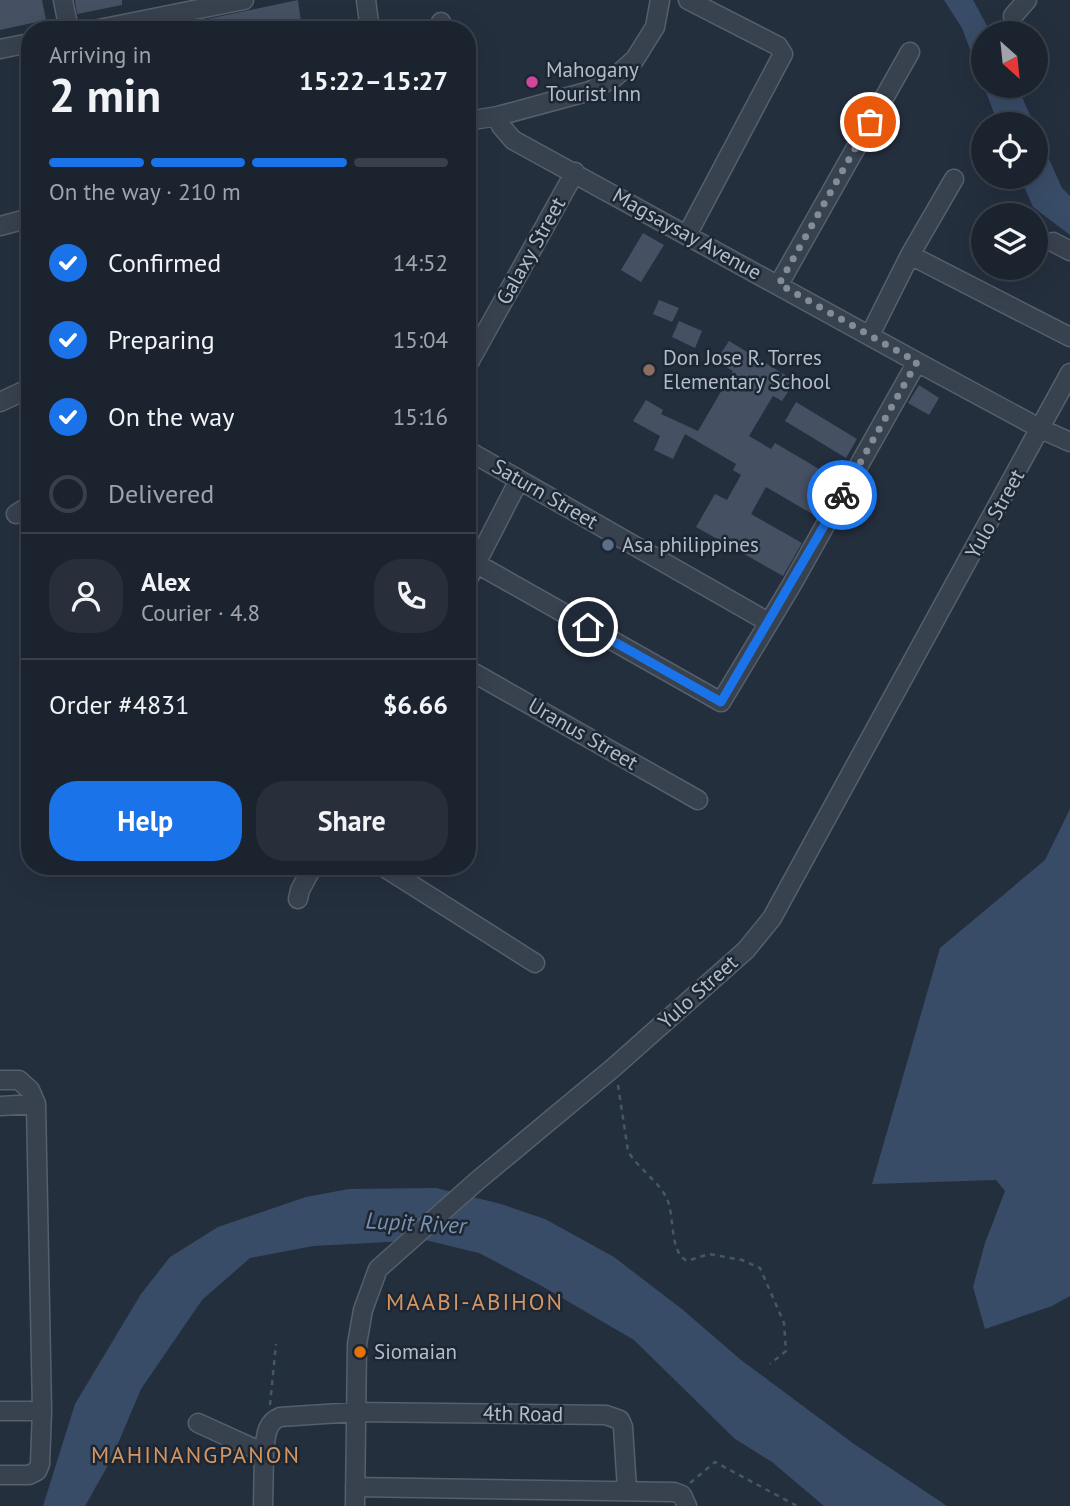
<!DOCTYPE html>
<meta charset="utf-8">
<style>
body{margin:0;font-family:"PT Sans",sans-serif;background:#282f3a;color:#f1f3f6;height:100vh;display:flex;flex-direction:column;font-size:26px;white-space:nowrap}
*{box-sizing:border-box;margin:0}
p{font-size:23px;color:#a0a4aa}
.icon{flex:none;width:38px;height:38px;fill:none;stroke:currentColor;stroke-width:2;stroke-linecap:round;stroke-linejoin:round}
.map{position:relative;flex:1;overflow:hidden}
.details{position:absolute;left:21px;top:21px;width:455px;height:854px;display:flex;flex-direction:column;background:#1b232e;border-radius:28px;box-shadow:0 7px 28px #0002,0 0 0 2px #39404a}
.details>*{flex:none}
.needle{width:46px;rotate:153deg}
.fabs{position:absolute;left:971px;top:21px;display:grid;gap:14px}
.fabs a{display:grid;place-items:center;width:77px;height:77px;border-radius:50%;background:#1b232e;box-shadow:0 7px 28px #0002,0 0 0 2px #39404a;font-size:35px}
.pin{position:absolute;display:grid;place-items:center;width:60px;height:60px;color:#fff;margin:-30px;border:4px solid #fff;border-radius:50%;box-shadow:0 2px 7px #0007}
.courier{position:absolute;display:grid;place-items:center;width:70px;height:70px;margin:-35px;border:5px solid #1a73e8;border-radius:50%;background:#fff;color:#222;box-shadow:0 2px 9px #0007}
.head em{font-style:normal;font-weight:700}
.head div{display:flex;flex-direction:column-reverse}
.head{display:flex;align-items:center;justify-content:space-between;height:119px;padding:0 28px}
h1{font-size:46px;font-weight:700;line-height:52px}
.bar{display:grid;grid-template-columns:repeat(4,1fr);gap:10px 7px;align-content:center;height:84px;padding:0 28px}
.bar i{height:9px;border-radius:5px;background:#39404a}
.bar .active{background:#1a73e8}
.bar p{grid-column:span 4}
.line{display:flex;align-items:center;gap:18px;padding:0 28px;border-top:2px solid #39404a}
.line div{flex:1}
.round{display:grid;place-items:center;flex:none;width:74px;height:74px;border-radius:28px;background:#282f3a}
ol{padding:0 28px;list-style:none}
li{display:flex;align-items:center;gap:21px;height:77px}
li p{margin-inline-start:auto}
li .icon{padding:7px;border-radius:50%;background:#1a73e8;color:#fff;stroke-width:4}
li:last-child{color:#a0a4aa}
li i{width:38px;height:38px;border:4px solid #39404a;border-radius:50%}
.action{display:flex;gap:14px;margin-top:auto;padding:14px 28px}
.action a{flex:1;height:80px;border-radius:28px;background:#1a73e8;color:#fff;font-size:28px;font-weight:700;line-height:80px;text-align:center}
.action a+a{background:#282f3a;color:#f1f3f6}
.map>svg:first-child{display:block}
.water{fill:#394c67}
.building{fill:#455162}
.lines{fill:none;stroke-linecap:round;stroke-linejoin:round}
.minor-casing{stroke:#565f6c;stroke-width:21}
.path{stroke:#44595c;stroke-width:2.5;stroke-dasharray:5 5;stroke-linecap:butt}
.minor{stroke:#38414e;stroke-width:18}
.done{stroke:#828b98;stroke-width:7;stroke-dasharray:0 12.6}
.route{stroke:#1a73e8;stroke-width:9}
.hotel-dot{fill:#d1479c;stroke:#1d2633;stroke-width:2.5}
.education-dot{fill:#8d6e63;stroke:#1d2633;stroke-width:2.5}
.service-dot{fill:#5c6f8a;stroke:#1d2633;stroke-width:2.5}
.food-dot{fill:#e8710a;stroke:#1d2633;stroke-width:2.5}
.labels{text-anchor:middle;stroke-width:5;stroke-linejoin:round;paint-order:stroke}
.poi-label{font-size:21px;fill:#b4bcc9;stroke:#1d2633;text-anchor:start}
.street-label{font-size:21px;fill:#b4bcc9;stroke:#1d2633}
.water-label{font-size:23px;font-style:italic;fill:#7c92b1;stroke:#1d2633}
.neighbourhood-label{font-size:23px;letter-spacing:2px;fill:#d59563;stroke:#1d2633}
</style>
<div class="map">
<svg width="1070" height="1506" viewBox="0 0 1070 1506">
<rect width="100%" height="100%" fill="#242f3e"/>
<path class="water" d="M944,0H973L991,33H984V86H1017L1034,124H998L962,28Z
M1036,130L1062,188L1070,196V235L1033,207L1020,177H1036Z
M1070,809V1296L1052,1306L985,1329L973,1287L985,1243L1005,1191L996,1180L872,1184L940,948L1045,860Z
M436,1188L501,1204L545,1219L614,1257L683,1310L741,1360L854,1444L947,1506H824L772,1462L735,1439L634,1340L540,1285L479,1253L425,1240L313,1246L250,1258L202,1300L141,1389L111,1460L85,1506H43L75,1404L141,1294L170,1257L218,1227L306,1197L349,1189Z"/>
<path class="building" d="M0,0H42L46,20L0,30Z
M75,0H122V5L77,14Z
M298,0L302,30H174V26Z
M643,233L664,245L641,282L621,270Z
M659,300L679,308L672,322L653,314Z
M679,321L702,331L695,348L672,337Z
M729,341L795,381L782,401L773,396L749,436L771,449L775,443L836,479L814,515L766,487L751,514L802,543L783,576L696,527L715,494L727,500L741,475L733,470L736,464L685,434L673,459L654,450L660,436L633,421L646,400L663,410L661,414L698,431L733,371L716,361Z
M919,385L939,398L929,415L908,403Z
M796,402L857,439L846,458L785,421Z"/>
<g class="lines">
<g class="minor-casing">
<path id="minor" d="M63,0L69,30
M366,0L370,30
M1013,16L1027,0
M441,22V30
M94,30L244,0
M0,49L30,43
M498,116L501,126L513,140L917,362L1041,429L1070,442
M467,121L498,116L590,91L615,77L635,59L655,27L660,0
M0,226L30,218
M687,235L783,54L778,46L688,0
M1053,242L1070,251
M910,255L1070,337
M779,284L910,52
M870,335L910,255L954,179
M467,366L575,172
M0,402L30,388
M467,450L768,622
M16,514L30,505
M477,564L721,702L791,586L917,362
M467,581L519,480
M467,669L698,800
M382,866L535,963
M298,899L300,890L313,866
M0,1080H19L30,1090L36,1104L42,1411
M0,1106L36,1104
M0,1411H42L40,1464L37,1471L29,1475H0
M198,1423L264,1453L263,1506
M264,1453C266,1438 265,1423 280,1417L355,1412L606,1415L620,1420L623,1427L627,1489
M355,1487L674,1492L682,1495L687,1506
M355,1506L357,1344L363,1310L378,1269L477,1181L613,1068L746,950L772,918L1070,373"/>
</g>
<path class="path" d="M25,694L24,721L30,722
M618,1085L628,1151C638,1169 659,1181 667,1199C675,1216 669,1252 687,1261L709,1254L742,1260L760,1268L784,1323L786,1351L770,1364
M270,1405L276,1344
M690,1483L715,1462L797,1506"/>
<use href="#minor" class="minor"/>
</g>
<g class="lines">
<path class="done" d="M842,495L917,362L779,284L870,122"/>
<path class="route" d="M588,627L721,702L842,495"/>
</g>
<circle class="hotel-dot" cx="532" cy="82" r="7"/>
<circle class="education-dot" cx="649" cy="370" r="7"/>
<circle class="service-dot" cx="608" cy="545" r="7"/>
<circle class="food-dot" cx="360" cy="1352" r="7"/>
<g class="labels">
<g class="poi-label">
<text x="546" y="77">Mahogany<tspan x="546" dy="24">Tourist Inn</tspan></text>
<text x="663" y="365">Don Jose R. Torres<tspan x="663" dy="24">Elementary School</tspan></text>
<text x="622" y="552">Asa philippines</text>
<text x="374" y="1359">Siomaian</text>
</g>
<g class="street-label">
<text transform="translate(687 234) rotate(29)" y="7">Magsaysay Avenue</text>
<text transform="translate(531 251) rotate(-61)" y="7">Galaxy Street</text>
<text transform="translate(545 494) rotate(30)" y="7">Saturn Street</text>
<text transform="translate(995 514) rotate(-61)" y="7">Yulo Street</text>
<text transform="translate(583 734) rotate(30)" y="7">Uranus Street</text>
<text transform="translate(698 992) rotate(-42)" y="7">Yulo Street</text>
<text transform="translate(523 1414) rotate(1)" y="7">4th Road</text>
</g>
<g class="water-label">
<text transform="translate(416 1223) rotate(3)" y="8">Lupit River</text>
</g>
<g class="neighbourhood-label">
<text x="475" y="1310">MAABI-ABIHON</text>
<text x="196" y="1463">MAHINANGPANON</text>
</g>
</g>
</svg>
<div class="fabs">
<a><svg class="needle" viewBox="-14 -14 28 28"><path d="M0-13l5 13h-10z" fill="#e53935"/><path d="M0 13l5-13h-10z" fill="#a0a4aa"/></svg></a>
<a><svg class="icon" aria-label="locate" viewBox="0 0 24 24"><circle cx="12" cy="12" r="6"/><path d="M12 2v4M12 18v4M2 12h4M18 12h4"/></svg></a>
<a><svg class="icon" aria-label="layers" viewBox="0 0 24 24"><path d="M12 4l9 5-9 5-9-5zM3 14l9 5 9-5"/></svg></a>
</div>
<div class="pin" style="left:870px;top:122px;background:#ea580c"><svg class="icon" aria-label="bag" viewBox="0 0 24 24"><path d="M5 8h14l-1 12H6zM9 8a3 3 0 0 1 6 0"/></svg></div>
<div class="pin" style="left:588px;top:627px;background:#1f2937"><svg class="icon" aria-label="home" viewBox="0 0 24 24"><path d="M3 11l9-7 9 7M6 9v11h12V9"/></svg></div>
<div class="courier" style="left:842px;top:495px"><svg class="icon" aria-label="bike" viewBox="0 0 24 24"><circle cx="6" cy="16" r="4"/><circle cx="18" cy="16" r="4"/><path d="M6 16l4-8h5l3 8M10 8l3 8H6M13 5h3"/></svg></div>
<section class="details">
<div class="head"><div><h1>2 min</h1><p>Arriving in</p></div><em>15:22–15:27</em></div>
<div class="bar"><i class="active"></i><i class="active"></i><i class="active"></i><i></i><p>On the way · 210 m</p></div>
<ol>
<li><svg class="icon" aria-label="check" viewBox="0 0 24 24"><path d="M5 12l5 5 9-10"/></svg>Confirmed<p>14:52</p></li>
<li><svg class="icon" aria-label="check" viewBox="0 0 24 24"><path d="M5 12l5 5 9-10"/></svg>Preparing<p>15:04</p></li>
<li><svg class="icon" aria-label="check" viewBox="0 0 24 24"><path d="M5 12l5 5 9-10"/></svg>On the way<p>15:16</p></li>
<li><i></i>Delivered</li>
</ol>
<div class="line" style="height:126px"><a class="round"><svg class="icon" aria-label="person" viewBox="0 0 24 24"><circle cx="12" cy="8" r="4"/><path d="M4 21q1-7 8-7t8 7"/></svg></a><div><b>Alex</b><p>Courier · 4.8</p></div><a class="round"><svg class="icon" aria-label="phone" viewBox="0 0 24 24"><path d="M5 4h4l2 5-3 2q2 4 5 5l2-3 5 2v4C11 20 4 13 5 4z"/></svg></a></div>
<div class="line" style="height:91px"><div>Order #4831</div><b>$6.66</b></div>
<div class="action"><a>Help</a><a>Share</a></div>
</section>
</div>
